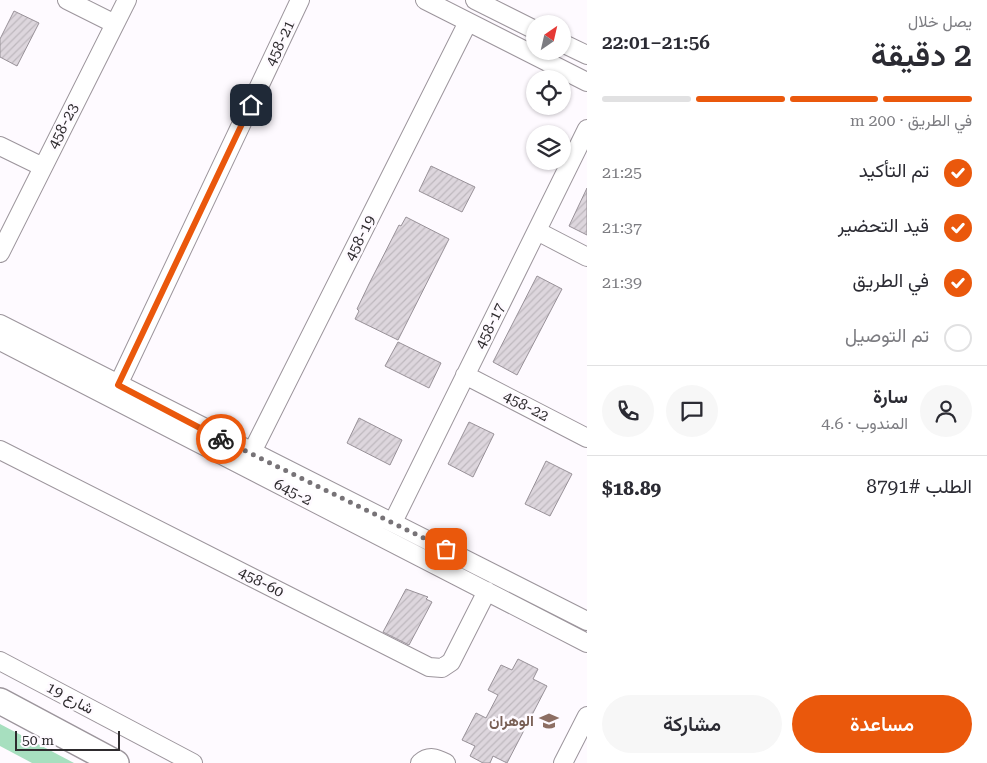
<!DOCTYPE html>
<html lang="ar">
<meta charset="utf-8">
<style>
body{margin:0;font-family:"Roboto Serif",Vazirmatn,serif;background:#f7f7f7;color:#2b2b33;direction:rtl;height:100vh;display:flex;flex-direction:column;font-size:19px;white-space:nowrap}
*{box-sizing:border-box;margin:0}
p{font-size:16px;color:#7c7c81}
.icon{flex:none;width:28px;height:28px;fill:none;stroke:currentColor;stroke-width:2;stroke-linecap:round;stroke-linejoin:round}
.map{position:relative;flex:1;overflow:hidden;direction:ltr}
.drawer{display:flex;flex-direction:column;background:#fff;width:400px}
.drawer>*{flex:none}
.needle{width:32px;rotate:34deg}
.fabs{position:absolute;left:526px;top:15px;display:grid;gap:10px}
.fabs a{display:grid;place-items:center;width:45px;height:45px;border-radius:50%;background:#fff;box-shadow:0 1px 4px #0004;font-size:25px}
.scale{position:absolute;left:15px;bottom:12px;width:105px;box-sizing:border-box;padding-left:5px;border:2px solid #2e2b2e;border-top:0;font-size:14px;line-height:18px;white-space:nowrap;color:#2e2b2e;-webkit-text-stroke:4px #fefaff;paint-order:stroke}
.pin{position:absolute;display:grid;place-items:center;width:42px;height:42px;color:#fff;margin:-21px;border-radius:10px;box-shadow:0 2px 8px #0006}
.courier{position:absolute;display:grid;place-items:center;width:50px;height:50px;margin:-25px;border:4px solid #ea580c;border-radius:50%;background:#fff;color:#222;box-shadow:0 1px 6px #0007}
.headline em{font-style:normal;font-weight:600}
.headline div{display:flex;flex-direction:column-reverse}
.headline{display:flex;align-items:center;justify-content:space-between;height:85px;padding:0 15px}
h1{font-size:32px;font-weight:600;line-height:38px}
.bar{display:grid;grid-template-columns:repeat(4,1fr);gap:8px 5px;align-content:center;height:60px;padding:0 15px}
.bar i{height:6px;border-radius:4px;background:#e1e1e2}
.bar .current{background:#ea580c}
.bar p{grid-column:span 4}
.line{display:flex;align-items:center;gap:12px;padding:0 15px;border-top:1px solid #e1e1e2}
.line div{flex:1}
.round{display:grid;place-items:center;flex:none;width:52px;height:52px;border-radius:26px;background:#f7f7f7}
ol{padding:0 15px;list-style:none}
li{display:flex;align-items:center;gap:15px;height:55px}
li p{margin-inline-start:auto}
li .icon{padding:5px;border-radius:50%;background:#ea580c;color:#fff;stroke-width:4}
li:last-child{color:#7c7c81}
li i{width:28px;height:28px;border:2px solid #e1e1e2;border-radius:50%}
.button{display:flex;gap:10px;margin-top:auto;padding:10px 15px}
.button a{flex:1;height:58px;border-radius:30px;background:#ea580c;color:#fff;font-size:20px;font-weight:600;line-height:58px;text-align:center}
.button a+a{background:#f7f7f7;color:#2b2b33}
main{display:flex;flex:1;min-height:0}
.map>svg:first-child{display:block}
.grass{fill:#a7dfbf}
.building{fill:url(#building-hatch);stroke:#989198}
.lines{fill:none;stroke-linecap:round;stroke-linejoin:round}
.minor-casing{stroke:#9c959c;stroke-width:20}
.highway-casing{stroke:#9c959c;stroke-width:28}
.minor{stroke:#fff;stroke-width:18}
.highway{stroke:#fff;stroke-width:25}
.done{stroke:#777377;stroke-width:5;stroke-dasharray:0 9}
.route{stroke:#ea580c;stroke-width:6}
.labels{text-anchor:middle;stroke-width:5;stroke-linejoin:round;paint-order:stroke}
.street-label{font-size:15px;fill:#2e2b2e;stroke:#fefaff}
.education-label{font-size:15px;font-weight:bold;fill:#785e54;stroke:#fefaff;text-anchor:end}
</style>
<main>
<section class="drawer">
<div class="headline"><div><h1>2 دقيقة</h1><p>يصل خلال</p></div><em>21:56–22:01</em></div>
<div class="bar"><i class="current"></i><i class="current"></i><i class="current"></i><i></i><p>في الطريق · 200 m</p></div>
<ol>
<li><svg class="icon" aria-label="check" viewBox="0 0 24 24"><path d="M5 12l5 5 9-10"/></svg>تم التأكيد<p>21:25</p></li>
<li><svg class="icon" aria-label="check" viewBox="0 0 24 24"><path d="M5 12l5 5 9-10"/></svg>قيد التحضير<p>21:37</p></li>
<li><svg class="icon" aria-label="check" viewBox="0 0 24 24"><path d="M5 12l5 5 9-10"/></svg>في الطريق<p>21:39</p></li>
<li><i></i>تم التوصيل</li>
</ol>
<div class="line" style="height:90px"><a class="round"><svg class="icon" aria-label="person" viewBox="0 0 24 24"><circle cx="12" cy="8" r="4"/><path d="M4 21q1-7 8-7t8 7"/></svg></a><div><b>سارة</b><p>المندوب · 4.6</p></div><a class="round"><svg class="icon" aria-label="chat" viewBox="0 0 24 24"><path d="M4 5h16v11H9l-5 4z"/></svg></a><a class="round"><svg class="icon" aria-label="phone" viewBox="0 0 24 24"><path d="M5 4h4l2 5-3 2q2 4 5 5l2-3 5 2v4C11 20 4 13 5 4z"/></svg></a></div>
<div class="line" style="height:65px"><div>الطلب #8791</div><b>$18.89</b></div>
<div class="button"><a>مساعدة</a><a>مشاركة</a></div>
</section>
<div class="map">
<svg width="587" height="763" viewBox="0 0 587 763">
<defs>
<pattern id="building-hatch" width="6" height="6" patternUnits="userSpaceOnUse" patternTransform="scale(1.25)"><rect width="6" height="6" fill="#ddd6dd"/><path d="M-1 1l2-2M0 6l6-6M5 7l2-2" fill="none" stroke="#beb8be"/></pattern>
</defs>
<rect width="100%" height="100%" fill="#fefaff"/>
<path class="grass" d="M0,724L74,763H32L0,746Z"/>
<path class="building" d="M14,11L39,23L17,66L0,57V39Z
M431,166L475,187L462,212L419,191Z
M587,188V235L569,226Z
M406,217L449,239L398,340L355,319L359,311L357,309L369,284L399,225L401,226Z
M537,276L562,289L517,375L493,362Z
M398,342L441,363L429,388L385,366Z
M359,418L402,440L390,465L347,443Z
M469,422L494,434L473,477L448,464Z
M546,461L572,474L550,516L525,504Z
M406,589L428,597L426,599L432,602L409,645L383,632Z
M518,659L538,669L533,679L547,686L507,763L493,756L490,763H483L470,756L475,746L462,740L476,713L486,718L498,695L488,690L501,665L512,670Z"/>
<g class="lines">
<g class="minor-casing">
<path id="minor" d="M67,0L115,24
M425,0L587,82
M475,0L535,30
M562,43L587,55
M0,146L43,167
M537,231L587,257
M0,253L127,0
M0,324C195,424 392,521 587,621
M0,341L587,643
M465,375L587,438
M118,385L300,0
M0,450L429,667L442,668L451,662L487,591
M251,454L468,22
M393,522L587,129
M0,661L193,763
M420,763C429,755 436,758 446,763
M563,763L587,716"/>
</g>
<g class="highway-casing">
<path id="highway" d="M0,701L116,763"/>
</g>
<use href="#minor" class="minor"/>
<use href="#highway" class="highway"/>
</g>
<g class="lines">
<path class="done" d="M221,439L446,549"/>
<path class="route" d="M221,439L118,385L251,105"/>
</g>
<defs>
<g id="school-bare" transform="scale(1.5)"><path d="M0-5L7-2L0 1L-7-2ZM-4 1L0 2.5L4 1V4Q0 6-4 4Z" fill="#8d6e63" stroke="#fefaff" stroke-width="2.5" paint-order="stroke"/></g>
</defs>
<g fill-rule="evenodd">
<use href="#school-bare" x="549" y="721"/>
</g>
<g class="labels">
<g class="street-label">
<text transform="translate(280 43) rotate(-65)" y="5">458-21</text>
<text transform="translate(63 126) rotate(-63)" y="5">458-23</text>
<text transform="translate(360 238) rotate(-63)" y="5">458-19</text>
<text transform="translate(490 326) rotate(-64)" y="5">458-17</text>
<text transform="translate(526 406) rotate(27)" y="5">458-22</text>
<text transform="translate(293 492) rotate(27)" y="5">645-2</text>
<text transform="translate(261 582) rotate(27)" y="5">458-60</text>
<text transform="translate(70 698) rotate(28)" y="5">شارع 19</text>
</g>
<g class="education-label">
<text x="534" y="726">الوهران</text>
</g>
</g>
</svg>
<div class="fabs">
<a><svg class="needle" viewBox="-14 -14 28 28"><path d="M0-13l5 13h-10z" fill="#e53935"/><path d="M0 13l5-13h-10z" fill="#7c7c81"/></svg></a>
<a><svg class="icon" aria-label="locate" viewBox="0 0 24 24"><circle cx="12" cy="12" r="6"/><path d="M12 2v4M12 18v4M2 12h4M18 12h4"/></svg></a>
<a><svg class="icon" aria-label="layers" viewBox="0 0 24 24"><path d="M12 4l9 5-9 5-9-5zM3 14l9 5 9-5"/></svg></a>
</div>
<div class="scale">50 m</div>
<div class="pin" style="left:446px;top:549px;background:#ea580c"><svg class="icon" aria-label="bag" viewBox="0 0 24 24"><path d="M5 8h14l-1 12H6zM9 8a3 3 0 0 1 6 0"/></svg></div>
<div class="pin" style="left:251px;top:105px;background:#1f2937"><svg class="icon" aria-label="home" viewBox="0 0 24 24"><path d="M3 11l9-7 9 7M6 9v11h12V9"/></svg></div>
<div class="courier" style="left:221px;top:439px"><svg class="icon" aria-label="bike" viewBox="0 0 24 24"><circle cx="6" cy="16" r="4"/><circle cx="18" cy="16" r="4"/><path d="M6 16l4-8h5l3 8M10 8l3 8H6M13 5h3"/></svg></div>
</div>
</main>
